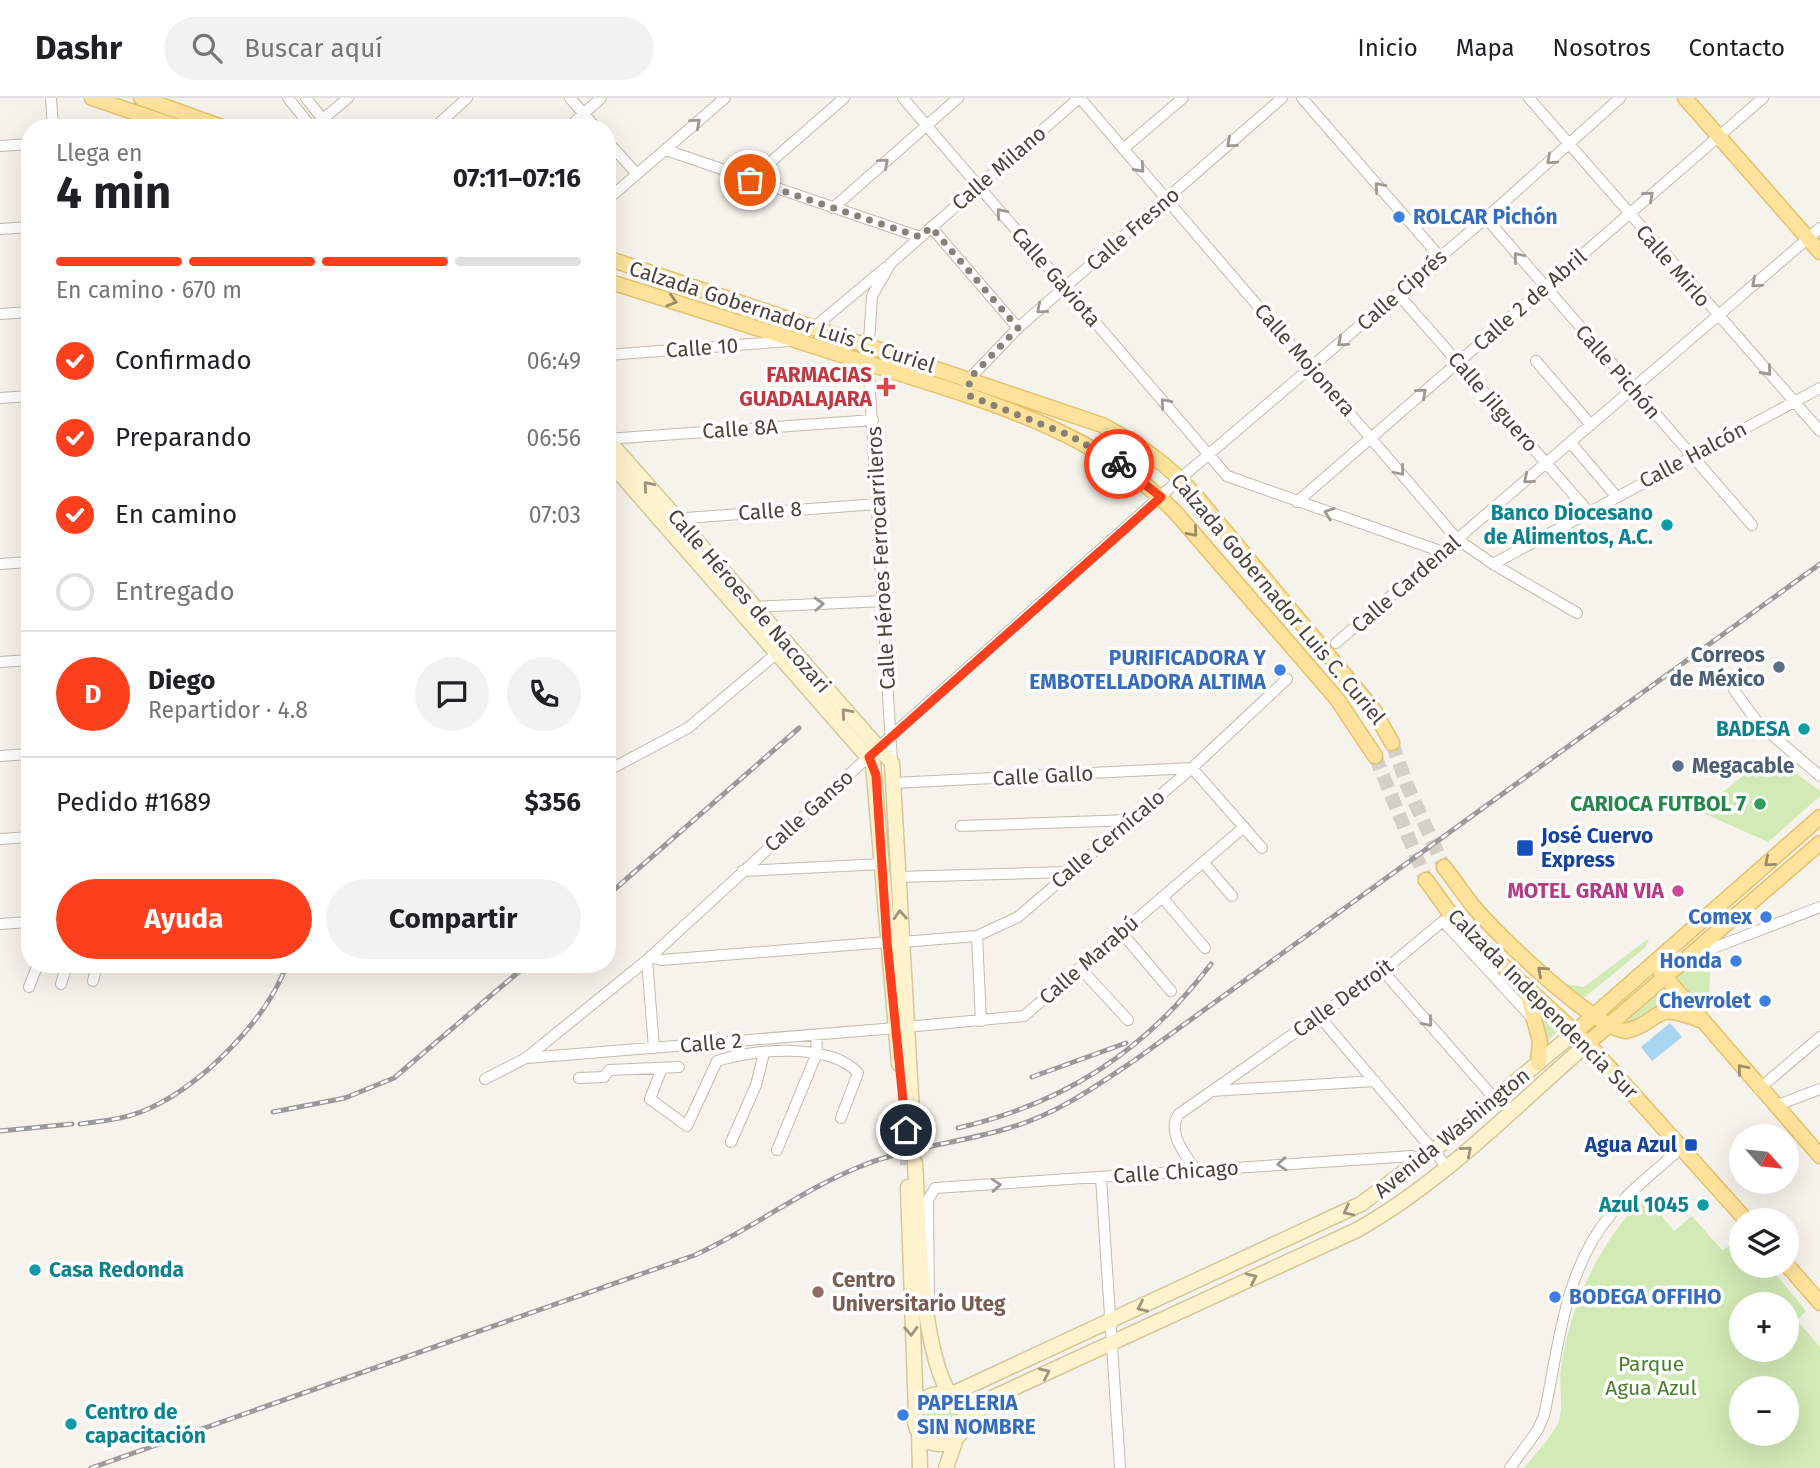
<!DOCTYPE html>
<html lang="es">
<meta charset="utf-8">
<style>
body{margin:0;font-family:"Fira Sans",sans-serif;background:#f2f2f2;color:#202124;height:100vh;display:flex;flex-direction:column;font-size:26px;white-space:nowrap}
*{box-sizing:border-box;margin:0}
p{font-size:23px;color:#757577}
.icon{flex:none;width:38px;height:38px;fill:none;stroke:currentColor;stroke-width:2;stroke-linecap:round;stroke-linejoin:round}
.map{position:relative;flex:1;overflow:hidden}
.panel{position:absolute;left:21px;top:21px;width:595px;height:854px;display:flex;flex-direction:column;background:#fff;border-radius:28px;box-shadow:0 7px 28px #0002}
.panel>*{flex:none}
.needle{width:46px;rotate:117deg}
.controls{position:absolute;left:1729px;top:1026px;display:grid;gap:14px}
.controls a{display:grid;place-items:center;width:70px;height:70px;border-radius:50%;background:#fff;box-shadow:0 7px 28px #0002;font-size:35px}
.pin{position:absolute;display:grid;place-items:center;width:60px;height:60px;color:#fff;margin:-30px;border:4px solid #fff;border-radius:50%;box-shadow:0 2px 7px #0007}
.courier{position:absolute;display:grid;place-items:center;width:70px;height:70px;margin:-35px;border:5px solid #fc3f1d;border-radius:50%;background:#fff;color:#222;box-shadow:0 2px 9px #0007}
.headline em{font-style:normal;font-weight:700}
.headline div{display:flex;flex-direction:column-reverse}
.headline{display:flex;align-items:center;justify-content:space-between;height:119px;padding:0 35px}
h1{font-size:46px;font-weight:700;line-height:52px}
.bar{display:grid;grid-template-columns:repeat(4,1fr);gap:10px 7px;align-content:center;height:84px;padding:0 35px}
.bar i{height:9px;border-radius:5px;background:#e0e0e0}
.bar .selected{background:#fc3f1d}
.bar p{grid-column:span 4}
.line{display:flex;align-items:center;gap:18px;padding:0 35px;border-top:2px solid #e0e0e0}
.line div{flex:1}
.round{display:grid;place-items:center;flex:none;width:74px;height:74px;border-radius:37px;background:#f2f2f2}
ol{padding:0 35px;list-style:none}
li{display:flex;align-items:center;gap:21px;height:77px}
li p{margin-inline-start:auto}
li .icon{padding:7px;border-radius:50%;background:#fc3f1d;color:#fff;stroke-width:4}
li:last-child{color:#757577}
li i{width:38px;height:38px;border:4px solid #e0e0e0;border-radius:50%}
.primary-button{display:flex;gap:14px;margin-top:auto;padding:14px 35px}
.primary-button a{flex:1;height:80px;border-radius:42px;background:#fc3f1d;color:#fff;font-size:28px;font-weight:700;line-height:80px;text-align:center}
.primary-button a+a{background:#f2f2f2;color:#202124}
header{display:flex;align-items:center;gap:42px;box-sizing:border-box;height:98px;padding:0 35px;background:#fff;border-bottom:2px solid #e0e0e0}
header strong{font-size:33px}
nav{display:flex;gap:38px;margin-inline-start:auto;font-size:24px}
.search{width:490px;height:63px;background:#f2f2f2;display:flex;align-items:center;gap:18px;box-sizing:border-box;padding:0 24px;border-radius:38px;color:#757577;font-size:26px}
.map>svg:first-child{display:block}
.green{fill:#d2eab5;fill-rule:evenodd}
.water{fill:#a9d4f2}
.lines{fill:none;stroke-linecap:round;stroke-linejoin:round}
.secondary-tunnel{stroke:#d4d0c8;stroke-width:14;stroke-dasharray:14 7;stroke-linecap:butt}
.primary-tunnel{stroke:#d4d0c8;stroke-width:14;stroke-dasharray:14 7;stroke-linecap:butt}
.street-casing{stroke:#c2bbae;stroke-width:12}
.secondary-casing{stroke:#d6c79b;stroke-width:17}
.primary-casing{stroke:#e6c16a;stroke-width:17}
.street{stroke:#fff;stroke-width:10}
.secondary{stroke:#fff3cd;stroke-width:14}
.primary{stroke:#ffe39c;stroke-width:14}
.rail-casing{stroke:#9a9a9a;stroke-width:5}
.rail{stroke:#fff;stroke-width:2.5;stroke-dasharray:8;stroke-linecap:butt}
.oneway{stroke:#9c9892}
.oneway2{stroke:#9c8c66}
.oneway3{stroke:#9c937c}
.done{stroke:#878178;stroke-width:7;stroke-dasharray:0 12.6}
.route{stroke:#fc3f1d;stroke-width:9}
.shop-dot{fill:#3f7fe0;stroke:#fff;stroke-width:2.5}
.health-dot{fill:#e0444e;stroke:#fff;stroke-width:2.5}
.culture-dot{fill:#0f9aa8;stroke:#fff;stroke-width:2.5}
.service-dot{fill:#5c6f8a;stroke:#fff;stroke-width:2.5}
.leisure-dot{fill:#2e9e5b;stroke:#fff;stroke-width:2.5}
.transit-dot{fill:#1a4fb4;stroke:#fff;stroke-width:2.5}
.hotel-dot{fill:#d1479c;stroke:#fff;stroke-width:2.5}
.education-dot{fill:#8d6e63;stroke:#fff;stroke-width:2.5}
.labels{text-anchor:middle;stroke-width:7;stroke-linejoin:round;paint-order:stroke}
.street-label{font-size:21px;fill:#4b4439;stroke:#fff}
.shop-label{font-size:21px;font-weight:bold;fill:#366cbe;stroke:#fff;text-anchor:end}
.health-label{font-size:21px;font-weight:bold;fill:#be3a42;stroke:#fff;text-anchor:end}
.culture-label{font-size:21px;font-weight:bold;fill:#0d838f;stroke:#fff;text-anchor:end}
.service-label{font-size:21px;font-weight:bold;fill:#4e5e75;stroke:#fff;text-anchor:end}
.leisure-label{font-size:21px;font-weight:bold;fill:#27864d;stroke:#fff;text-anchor:end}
.transit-label{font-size:21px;font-weight:bold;fill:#164399;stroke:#fff;text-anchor:start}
.hotel-label{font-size:21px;font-weight:bold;fill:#b23c85;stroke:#fff;text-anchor:end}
.education-label{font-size:21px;font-weight:bold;fill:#785e54;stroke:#fff;text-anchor:start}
.park-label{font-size:21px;fill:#4a7f2a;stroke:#fff}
</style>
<header>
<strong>Dashr</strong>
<div class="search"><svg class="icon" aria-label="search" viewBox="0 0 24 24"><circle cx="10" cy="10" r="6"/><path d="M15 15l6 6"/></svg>Buscar aquí</div>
<nav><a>Inicio</a><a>Mapa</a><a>Nosotros</a><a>Contacto</a></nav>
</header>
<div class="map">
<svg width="1820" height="1370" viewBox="0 0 1820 1370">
<rect width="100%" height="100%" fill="#f6f3ec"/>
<path class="green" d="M1770,656L1820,693V698L1768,744L1699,713Z
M1649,840L1646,849L1584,900L1559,885L1584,889Z
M1711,856L1708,919L1676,878L1697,861Z
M1664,885L1683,908C1651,902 1645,927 1616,927Z
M1539,910L1559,929L1558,933L1544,946L1536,913Z
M1645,1098L1674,1133L1692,1118L1722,1152L1741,1143V1167H1768L1806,1213L1797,1222L1820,1249V1370H1524C1535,1356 1549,1342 1557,1327C1565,1312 1558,1286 1561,1269C1571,1204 1599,1145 1645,1098ZM1741,1206H1787V1251H1741ZM1741,1290H1787V1335H1741Z
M925 1322a17 17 0 1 1 34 0a17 17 0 1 1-34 0Z"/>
<path class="water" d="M1670,925L1682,939L1652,963L1641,949Z"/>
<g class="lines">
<path class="secondary-tunnel" d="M906,1032L907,1067"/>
<path class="primary-tunnel" d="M1392,645L1407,687L1444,769
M1375,658L1426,782"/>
<g class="street-casing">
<path id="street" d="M51,0L53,30
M288,0L312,30
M306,0L325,24
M570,0L596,30
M903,0L1227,378L1440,453
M1080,0L1457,441L1493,466L1577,515
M1302,0L1440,159
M1529,0L1820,333
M320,30L323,21L348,0
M434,30L467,0
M568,30L601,0
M607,43L637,76
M0,48L30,46
M1123,51L1183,0
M666,52L920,139
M750,82L844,0
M607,102L725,0
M833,110L958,0
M1486,120L1752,427
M931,129L1018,230
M0,131L30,129
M1398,196L1588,413
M0,216L30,214
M812,231L885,170
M607,257L789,243
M1536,263L1591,327
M968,288L969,281L1018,230L1282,0
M0,300L30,298
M607,341L873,322
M1570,344L1616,398
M1297,404L1763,0
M672,421L878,406
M0,466L30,464
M1493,466L1820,290
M753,509L885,503
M1336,545L1820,130
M0,564L30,562
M1734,592L1758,625L1820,678
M0,658L30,656
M892,664L868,258L872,198L891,165L1079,0
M607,673L688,630L777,555
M893,685L1192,670L1262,750
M961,728L1130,722
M0,741L30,739
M1203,764L1232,798
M742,773L883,766
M898,779L1069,774
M1162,799L1205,850
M0,826L30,824
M1121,834L1171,893
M977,838L981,923
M902,844L977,838L1018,819L1192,670L1287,581
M1695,857L1820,809
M651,859L661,862L887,844
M647,862L654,950
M1080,870L1128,922
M1383,873L1495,1001
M93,883L97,866
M61,886L67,866
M29,889L38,866
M1319,918L1448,1070
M906,929L1024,918L1244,729
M527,960L896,930
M662,970L650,1001L687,1028L717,963C753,951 830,944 858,975L841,1020
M579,980L604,979L609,972L679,969
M485,981L526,960L647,862L891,638L1181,380L1486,120L1620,0
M1759,991L1820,939
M1212,993L1375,983
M1775,1008L1820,991
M731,1044L756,987L764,955
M777,1052L817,955L816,937
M1195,1072C1185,1055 1166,1034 1179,1016L1383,873L1443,823L1532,920
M1101,1080L1120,1370
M929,1206L928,1102L935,1090L1412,1058L1422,1062
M1510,1370L1537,1333L1544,1318C1559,1248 1563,1174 1611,1116C1631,1091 1658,1071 1681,1050"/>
</g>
<g class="secondary-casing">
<path id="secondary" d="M607,341L892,665L913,1032
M607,361L873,665L899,966
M915,1065C919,1126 920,1248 950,1297L1361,1106L1434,1052L1574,935
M908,1089L916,1316
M915 1321a25 25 0 1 1 50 0a25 25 0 1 1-50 0Z
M966,1322L994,1299L1357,1132C1444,1083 1512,1011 1587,946
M919,1335L920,1370
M946,1370L956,1341"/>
</g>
<g class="primary-casing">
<path id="primary" d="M92,0L181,30
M141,0L225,30
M1685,0L1820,154
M336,30H363
M607,160L1102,327C1138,346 1168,366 1195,397L1373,611L1392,645
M607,183C695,210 783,238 870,266C978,301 1094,330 1176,415L1337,601L1375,658
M1444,769C1454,782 1463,795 1473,808C1496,836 1594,930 1626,933C1665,923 1649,902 1700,922
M1426,782L1457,825L1590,948L1746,1122
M1660,873L1820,1058
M1526,892L1540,943L1538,965
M1574,935L1820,719
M1587,946L1820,745
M1787,1167L1820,1205"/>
</g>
<use href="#street" class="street"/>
<use href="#secondary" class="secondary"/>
<use href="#primary" class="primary"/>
<g class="rail-casing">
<path id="rail" d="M607,798L799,630
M1032,979L1126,945
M273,1014L345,1000L394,980L528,866
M80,1026C103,1023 126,1021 148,1011C202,987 267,922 287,866
M958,1030C1065,1005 1144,954 1211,866
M0,1033L72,1026
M91,1370L695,1157C752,1131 802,1092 859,1069C907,1049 960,1045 1009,1030C1057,1016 1095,989 1135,962L1820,466"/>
</g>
<use href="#rail" class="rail"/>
</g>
<defs><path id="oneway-chevron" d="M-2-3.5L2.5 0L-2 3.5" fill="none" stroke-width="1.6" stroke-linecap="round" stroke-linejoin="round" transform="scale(1.75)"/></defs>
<g class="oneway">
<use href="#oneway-chevron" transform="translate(696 25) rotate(-41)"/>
<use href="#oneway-chevron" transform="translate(1231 45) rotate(139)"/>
<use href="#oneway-chevron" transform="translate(1551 62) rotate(138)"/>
<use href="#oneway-chevron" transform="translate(884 65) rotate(-41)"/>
<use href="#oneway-chevron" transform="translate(1140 70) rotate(48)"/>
<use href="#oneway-chevron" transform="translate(1379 89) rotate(-131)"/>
<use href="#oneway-chevron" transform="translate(1649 98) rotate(-41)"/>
<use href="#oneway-chevron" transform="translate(1001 115) rotate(-131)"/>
<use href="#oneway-chevron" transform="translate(1518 159) rotate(-130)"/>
<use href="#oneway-chevron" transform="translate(1756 185) rotate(139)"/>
<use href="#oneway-chevron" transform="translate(1041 211) rotate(140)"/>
<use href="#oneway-chevron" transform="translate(1342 244) rotate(139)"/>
<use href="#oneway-chevron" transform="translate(1767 273) rotate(48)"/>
<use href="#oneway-chevron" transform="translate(1422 295) rotate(-41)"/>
<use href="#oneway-chevron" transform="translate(1165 305) rotate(-131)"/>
<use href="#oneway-chevron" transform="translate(1400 373) rotate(50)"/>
<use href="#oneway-chevron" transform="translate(1528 381) rotate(140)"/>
<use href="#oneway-chevron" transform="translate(1329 415) rotate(-161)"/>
<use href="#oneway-chevron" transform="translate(819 506) rotate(-3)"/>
<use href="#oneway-chevron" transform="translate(1428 924) rotate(49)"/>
<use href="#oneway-chevron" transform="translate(1282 1066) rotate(176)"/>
<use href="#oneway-chevron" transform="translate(996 1087) rotate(-4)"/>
</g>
<g class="oneway2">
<use href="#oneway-chevron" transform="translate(672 203) rotate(17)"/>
<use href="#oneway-chevron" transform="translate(1193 434) rotate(49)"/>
<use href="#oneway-chevron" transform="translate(1769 764) rotate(139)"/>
<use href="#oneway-chevron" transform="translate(1542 873) rotate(-138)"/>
<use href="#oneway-chevron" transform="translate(1742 971) rotate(-130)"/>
</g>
<g class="oneway3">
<use href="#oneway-chevron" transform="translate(648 388) rotate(-131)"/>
<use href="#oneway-chevron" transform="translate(846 615) rotate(-131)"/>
<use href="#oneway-chevron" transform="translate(900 817) rotate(-93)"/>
<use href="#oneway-chevron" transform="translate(1467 1053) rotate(-41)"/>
<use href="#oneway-chevron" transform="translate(1348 1113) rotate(153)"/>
<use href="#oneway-chevron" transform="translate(1252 1180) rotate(-25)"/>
<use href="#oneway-chevron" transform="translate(1142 1209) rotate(155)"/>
<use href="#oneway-chevron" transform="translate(911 1233) rotate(88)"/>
<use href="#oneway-chevron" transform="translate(1045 1275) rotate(-25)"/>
</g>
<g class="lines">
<path class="done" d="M750,82L920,139L931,129L1018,230L969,281L970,298L1069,337L1119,366"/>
<path class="route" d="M906,1032L887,844L876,677L869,659L1161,399L1119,366"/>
</g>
<g class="shop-dot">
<circle cx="1399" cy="119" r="7"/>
<circle cx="1280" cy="572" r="7"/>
<circle cx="1766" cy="819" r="7"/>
<circle cx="1736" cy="863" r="7"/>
<circle cx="1765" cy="903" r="7"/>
<circle cx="1555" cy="1199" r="7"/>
<circle cx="903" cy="1317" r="7"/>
</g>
<path class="health-dot" d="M882.5 278.5h7v7h7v7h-7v7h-7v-7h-7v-7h7z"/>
<g class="culture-dot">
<circle cx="1667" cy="427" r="7"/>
<circle cx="1804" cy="631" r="7"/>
<circle cx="1703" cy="1107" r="7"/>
<circle cx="35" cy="1172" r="7"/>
<circle cx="71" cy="1326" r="7"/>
</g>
<g class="service-dot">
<circle cx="1779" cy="569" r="7"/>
<circle cx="1678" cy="668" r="7"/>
</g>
<circle class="leisure-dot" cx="1760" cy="706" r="7"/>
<g class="transit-dot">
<rect x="1516" y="741" width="18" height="18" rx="3.5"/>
<rect x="1684" y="1040" width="14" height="14" rx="3.5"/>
</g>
<circle class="hotel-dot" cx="1678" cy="793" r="7"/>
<circle class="education-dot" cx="818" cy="1194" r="7"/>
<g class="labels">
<g class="street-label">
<text transform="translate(999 70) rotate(-41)" y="7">Calle Milano</text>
<text transform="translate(1133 131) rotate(-41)" y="7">Calle Fresno</text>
<text transform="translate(1673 168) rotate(49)" y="7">Calle Mirlo</text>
<text transform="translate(1056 179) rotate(49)" y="7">Calle Gaviota</text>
<text transform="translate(1402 192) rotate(-41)" y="7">Calle Ciprés</text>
<text transform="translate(1530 202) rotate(-41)" y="7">Calle 2 de Abril</text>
<text transform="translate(782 219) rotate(18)" y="7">Calzada Gobernador Luis C. Curiel</text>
<text transform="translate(702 250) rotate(-4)" y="7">Calle 10</text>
<text transform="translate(1305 262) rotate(49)" y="7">Calle Mojonera</text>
<text transform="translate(1618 274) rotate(49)" y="7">Calle Pichón</text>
<text transform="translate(1493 304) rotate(49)" y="7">Calle Jilguero</text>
<text transform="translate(740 331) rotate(-4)" y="7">Calle 8A</text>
<text transform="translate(1693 357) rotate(-28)" y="7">Calle Halcón</text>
<text transform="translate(770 413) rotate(-4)" y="7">Calle 8</text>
<text transform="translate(881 460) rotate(-93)" y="7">Calle Héroes Ferrocarrileros</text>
<text transform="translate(1406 486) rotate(-41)" y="7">Calle Cardenal</text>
<text transform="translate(1278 501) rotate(50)" y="7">Calzada Gobernador Luis C. Curiel</text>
<text transform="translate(749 503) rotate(49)" y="7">Calle Héroes de Nacozari</text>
<text transform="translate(1043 678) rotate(-3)" y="7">Calle Gallo</text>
<text transform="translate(809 713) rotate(-42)" y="7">Calle Ganso</text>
<text transform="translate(1108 741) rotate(-40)" y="7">Calle Cernícalo</text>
<text transform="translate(1089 862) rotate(-41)" y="7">Calle Marabú</text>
<text transform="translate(1343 900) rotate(-36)" y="7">Calle Detroit</text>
<text transform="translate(1543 906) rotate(45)" y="7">Calzada Independencia Sur</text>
<text transform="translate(711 945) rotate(-5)" y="7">Calle 2</text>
<text transform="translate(1452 1035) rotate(-39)" y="7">Avenida Washington</text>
<text transform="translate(1176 1074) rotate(-4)" y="7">Calle Chicago</text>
</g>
<g class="shop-label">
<text x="1413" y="126" text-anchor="start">ROLCAR Pichón</text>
<text x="1266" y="567">PURIFICADORA Y<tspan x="1266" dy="24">EMBOTELLADORA ALTIMA</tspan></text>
<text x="1752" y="826">Comex</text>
<text x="1722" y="870">Honda</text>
<text x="1751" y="910">Chevrolet</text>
<text x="1569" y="1206" text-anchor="start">BODEGA OFFIHO</text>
<text x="917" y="1312" text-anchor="start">PAPELERIA<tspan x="917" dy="24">SIN NOMBRE</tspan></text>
</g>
<g class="health-label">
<text x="872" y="284">FARMACIAS<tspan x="872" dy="24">GUADALAJARA</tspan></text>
</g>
<g class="culture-label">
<text x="1653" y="422">Banco Diocesano<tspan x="1653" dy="24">de Alimentos, A.C.</tspan></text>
<text x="1790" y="638">BADESA</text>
<text x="1689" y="1114">Azul 1045</text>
<text x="49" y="1179" text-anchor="start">Casa Redonda</text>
<text x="85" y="1321" text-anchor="start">Centro de<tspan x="85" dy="24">capacitación</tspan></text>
</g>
<g class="service-label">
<text x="1765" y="564">Correos<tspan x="1765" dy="24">de México</tspan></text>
<text x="1692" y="675" text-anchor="start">Megacable</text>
</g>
<g class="leisure-label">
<text x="1746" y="713">CARIOCA FUTBOL 7</text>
</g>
<g class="transit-label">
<text x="1541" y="745">José Cuervo<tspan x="1541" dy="24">Express</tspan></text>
<text x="1677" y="1054" text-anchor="end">Agua Azul</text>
</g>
<g class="hotel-label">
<text x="1664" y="800">MOTEL GRAN VIA</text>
</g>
<g class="education-label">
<text x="832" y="1189">Centro<tspan x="832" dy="24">Universitario Uteg</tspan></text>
</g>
<g class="park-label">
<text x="1651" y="1273">Parque<tspan x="1651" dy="24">Agua Azul</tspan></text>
</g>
</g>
</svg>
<div class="controls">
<a><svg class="needle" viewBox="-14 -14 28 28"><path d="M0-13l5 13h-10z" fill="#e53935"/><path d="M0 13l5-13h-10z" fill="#757577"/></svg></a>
<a><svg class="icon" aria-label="layers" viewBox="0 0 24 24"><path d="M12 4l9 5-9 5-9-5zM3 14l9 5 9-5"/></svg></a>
<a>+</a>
<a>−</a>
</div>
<div class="pin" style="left:750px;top:82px;background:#ea580c"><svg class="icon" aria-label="bag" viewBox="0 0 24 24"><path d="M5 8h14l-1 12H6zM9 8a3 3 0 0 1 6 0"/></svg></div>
<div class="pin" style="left:906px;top:1032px;background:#1f2937"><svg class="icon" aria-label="home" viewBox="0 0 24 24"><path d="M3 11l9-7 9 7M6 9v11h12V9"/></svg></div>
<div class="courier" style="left:1119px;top:366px"><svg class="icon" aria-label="bike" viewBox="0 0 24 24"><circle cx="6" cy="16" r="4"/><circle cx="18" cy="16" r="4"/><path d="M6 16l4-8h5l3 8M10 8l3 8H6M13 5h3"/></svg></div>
<section class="panel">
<div class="headline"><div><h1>4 min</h1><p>Llega en</p></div><em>07:11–07:16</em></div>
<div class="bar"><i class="selected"></i><i class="selected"></i><i class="selected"></i><i></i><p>En camino · 670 m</p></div>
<ol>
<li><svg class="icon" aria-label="check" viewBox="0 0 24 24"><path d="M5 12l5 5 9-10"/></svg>Confirmado<p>06:49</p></li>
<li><svg class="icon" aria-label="check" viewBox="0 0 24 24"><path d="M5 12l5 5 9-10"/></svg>Preparando<p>06:56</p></li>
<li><svg class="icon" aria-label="check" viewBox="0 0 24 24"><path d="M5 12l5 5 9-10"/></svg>En camino<p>07:03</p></li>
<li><i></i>Entregado</li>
</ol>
<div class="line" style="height:126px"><b class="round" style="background:#fc3f1d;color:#fff">D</b><div><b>Diego</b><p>Repartidor · 4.8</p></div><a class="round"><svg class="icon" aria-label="chat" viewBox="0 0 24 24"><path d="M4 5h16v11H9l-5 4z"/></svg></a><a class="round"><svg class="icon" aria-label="phone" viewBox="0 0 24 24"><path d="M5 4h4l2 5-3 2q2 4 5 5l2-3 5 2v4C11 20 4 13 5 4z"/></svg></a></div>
<div class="line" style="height:91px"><div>Pedido #1689</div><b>$356</b></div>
<div class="primary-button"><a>Ayuda</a><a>Compartir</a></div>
</section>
</div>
